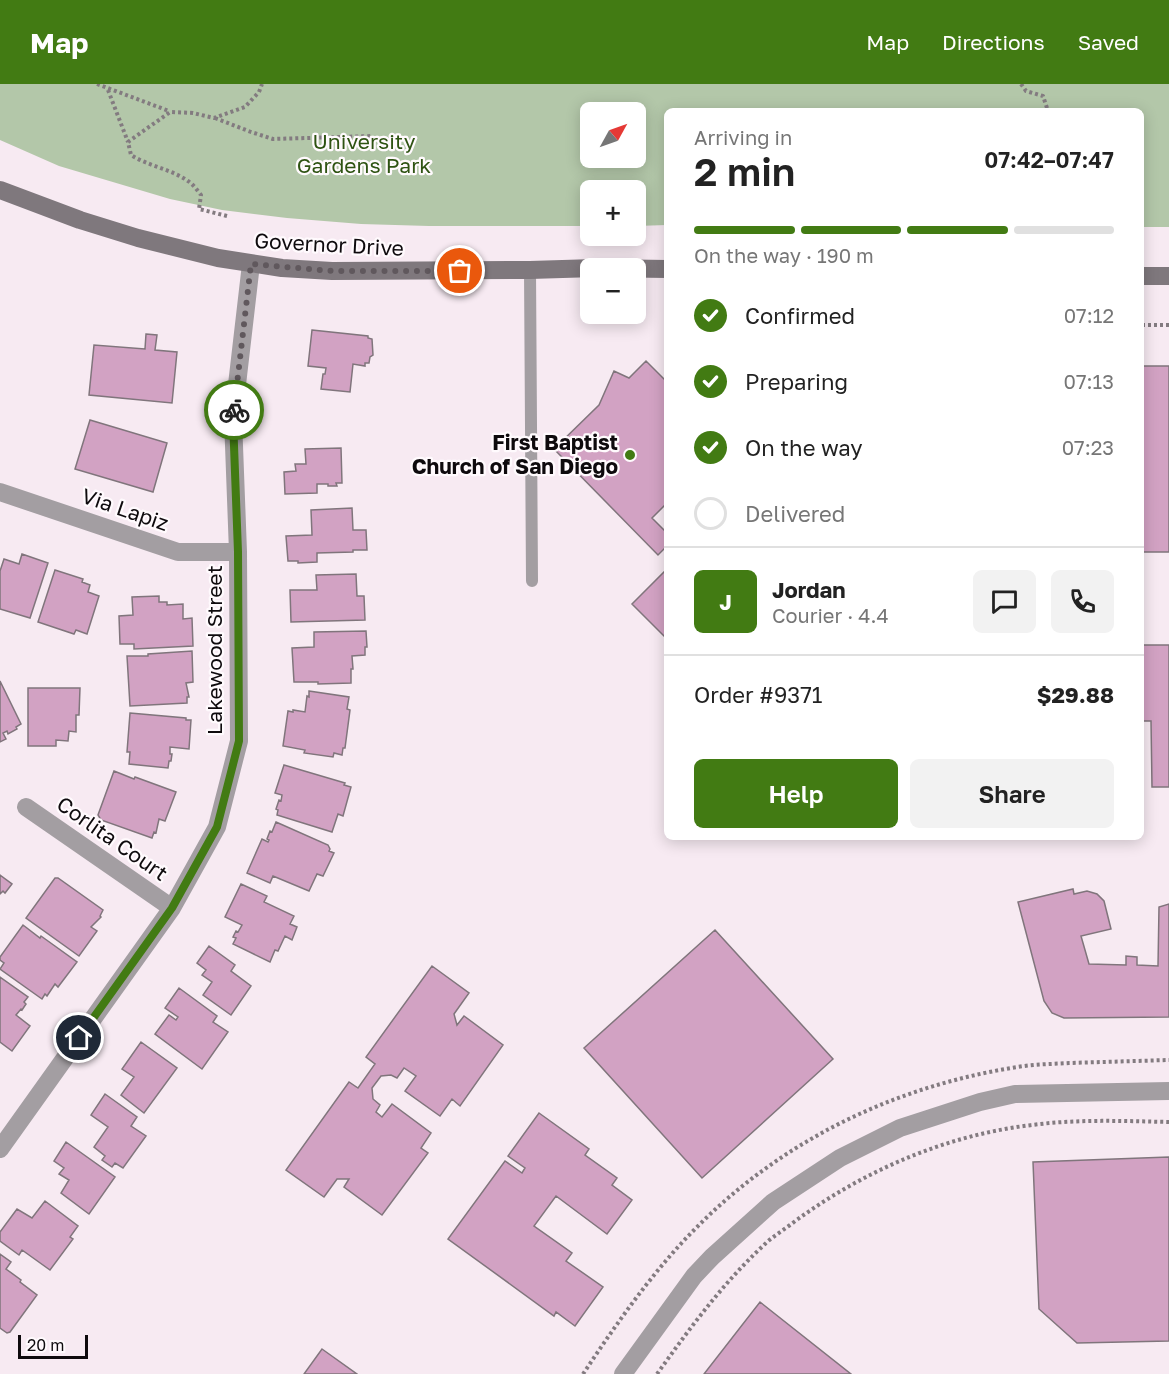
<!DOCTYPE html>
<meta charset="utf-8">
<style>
body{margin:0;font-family:"Golos Text",sans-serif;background:#f2f2f2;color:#222;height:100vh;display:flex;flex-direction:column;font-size:22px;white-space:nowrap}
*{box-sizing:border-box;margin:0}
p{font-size:20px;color:#767676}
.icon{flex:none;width:33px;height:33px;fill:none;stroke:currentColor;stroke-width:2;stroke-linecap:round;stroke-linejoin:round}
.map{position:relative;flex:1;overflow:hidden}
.details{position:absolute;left:664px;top:24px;width:480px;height:732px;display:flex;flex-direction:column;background:#fff;border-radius:9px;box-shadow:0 3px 15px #0003}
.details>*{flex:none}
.needle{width:39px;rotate:50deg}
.controls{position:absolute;left:580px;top:18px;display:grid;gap:12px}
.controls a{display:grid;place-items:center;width:66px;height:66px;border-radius:9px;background:#fff;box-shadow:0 3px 15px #0003;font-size:30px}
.scale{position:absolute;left:18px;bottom:15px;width:70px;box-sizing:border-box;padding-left:6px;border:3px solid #0e0a0d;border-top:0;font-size:16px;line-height:21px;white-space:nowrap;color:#0e0a0d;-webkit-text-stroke:4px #fffafd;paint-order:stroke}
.pin{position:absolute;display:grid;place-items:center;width:51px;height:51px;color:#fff;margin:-26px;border:3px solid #fff;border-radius:50%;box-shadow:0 2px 6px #0007}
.courier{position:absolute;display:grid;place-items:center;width:60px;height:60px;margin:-30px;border:4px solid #427b13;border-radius:50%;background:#fff;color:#222;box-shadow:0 2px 8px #0007}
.overview em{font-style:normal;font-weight:600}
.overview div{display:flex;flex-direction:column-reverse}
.overview{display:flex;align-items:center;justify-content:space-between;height:102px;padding:0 30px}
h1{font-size:39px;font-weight:600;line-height:45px}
.bar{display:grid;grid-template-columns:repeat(4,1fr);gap:9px 6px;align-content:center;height:72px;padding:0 30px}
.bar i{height:8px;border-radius:4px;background:#e0e0e0}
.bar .on{background:#427b13}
.bar p{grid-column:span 4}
.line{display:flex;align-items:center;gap:15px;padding:0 30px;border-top:2px solid #e0e0e0}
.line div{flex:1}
.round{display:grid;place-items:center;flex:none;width:63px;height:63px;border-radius:9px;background:#f2f2f2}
ol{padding:0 30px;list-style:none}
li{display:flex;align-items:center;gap:18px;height:66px}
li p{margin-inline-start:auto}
li .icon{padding:6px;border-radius:50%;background:#427b13;color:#fff;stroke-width:4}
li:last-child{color:#767676}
li i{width:33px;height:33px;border:3px solid #e0e0e0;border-radius:50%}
.cta{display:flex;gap:12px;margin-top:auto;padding:12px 30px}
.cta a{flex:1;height:69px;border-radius:9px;background:#427b13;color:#fff;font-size:24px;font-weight:600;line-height:69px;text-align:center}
.cta a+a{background:#f2f2f2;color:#222}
header{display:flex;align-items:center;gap:36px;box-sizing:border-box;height:84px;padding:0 30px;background:#427b13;color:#fff}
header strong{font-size:28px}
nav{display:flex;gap:33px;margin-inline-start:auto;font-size:21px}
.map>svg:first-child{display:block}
.green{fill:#b3c7a9;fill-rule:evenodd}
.building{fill:#d2a2c3;stroke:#80757c;stroke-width:1.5}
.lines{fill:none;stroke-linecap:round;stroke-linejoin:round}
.path{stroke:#837b80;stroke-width:4;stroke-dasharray:3 3;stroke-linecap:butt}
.lane{stroke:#a39ea2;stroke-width:12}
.street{stroke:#a39ea2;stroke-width:18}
.secondary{stroke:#7f787d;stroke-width:18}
.done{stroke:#60585d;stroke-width:6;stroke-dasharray:0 10.8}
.route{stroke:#427b13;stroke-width:8}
.poi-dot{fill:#427b13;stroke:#fffafd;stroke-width:2}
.labels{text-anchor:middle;stroke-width:4.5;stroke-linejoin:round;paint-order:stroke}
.park-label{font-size:21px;fill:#2e5312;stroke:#fffafd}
.street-label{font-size:21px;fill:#0e0a0d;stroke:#fffafd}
.poi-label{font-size:21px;font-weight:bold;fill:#0e0a0d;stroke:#fffafd;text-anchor:end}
</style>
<header>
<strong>Map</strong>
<nav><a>Map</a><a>Directions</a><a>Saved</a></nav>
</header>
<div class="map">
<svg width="1169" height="1290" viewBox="0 0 1169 1290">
<rect width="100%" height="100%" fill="#f7eaf2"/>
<path class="green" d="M0,0H1169V143H1142V27H668L667,141L636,142V106H591V142H429L361,140L287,134L222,126L170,115L59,82L0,56ZM591,28H636V74H591Z"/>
<path class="building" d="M312,246L368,252V254L372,255L373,271L370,273L369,279H365V282L353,280L350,308L321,305L323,290H325L326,284L308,282Z
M146,250L157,251L155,266L177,268L172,319L89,311L94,261L145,265Z
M646,277L668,299V418L652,434L668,450V461L658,471L554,365L599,321L614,287L629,294Z
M1142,282H1169V468H1142Z
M90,336L167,359L153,408L75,385Z
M341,364L342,399H336L337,402H328V400H317V409L285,410L284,388L296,387L295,380H306L305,365Z
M352,424L353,446H366L367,466H353V468L317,469V478L298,479V477H288L286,452L312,451L311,426Z
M22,470L48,479L30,534L0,525V487L4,475L19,480Z
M55,486L83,495L82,498L90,501L88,508L99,512L87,550L76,546L74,550L38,538Z
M666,486L668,487V556L632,520Z
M356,490L357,512H364L365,536L291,538L290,506H317L316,491Z
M159,512V518H167V521L183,520V535L192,534L193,562L134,565V560H120L119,532L133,531L132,513Z
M366,547L367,563H365V571L352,572L353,585H351V599L318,600V598H294L292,564L314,563V548Z
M1142,561H1169V703H1152L1151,637H1142Z
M192,567L193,598L186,599L189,613H187V619L130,622L127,572H148V570Z
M0,597L21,640L16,643L17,645L8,650L7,647L3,649L6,655L0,658Z
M28,604H80L79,631H76V648L69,647L68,657L56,656V662H28Z
M309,607L349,613L347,625L350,626L345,664H343L342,671L334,669L333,673L304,669L305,666L283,662L288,627L293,628V626L305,628L307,612L309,613Z
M130,629L186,634V636H191L189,665L170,663V670H172L171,677H169L168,684L129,680L130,668H127Z
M284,681L345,699L344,701L351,703L343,732L338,730L332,748L277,731L278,726L276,725L279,716L281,717L282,711L275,709Z
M114,687L134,695L135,693L176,708L165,737L159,735L156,749L154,748L152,754L101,736L98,731Z
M276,738L328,761L330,765L329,767L334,769L323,792L317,790L309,807L273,792L270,799L247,789L262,755L268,758L269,756L267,755L270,747L272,748Z
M0,791L12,800L5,809L3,807L0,810Z
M55,794H58L103,826L100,832L101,833L91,843L97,847L79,872L26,834Z
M241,800L267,812L264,818L294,832L290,840L297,843L292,856L285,852L278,867L275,866L270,878L233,860L236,854L233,853L236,847L238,848L242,841L225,833Z
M1073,805L1074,810L1087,807L1097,810L1104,817L1111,845L1081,852L1089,880L1126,881V872L1137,873V881L1158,882L1159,823L1169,820V933L1064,934L1052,929L1044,917L1018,818Z
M23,841L40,854L41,852L77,878L58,903L55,900L47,912L45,910L42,915L0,885L4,879L0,876V873Z
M715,846L833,975L702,1094L584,964Z
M209,862L235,881L231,887L251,902L231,931L203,911L212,898L202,891L206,886L197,879Z
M432,882L469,909L454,930L457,941L464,932L503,961L460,1022L452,1015L440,1032L405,1007L416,992L404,984L397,994L391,991L381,992L372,1004L373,1015L380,1021L376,1028L382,1033L392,1020L431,1049L421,1064L428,1069L382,1131L344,1103L349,1095H337L324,1113L286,1086L349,998L358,1004L375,980L366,973Z
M0,893L28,913L24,918L26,920L22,926L21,925L16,931L30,942L12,967L0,958Z
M179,904L217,932L213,938L228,948L202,985L155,950L169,931L176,936L178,933L165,924Z
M141,958L177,984L144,1029L121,1011L134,993L122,985Z
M105,1010L137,1033L131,1042L146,1052L123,1084L115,1079L112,1083L102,1076L105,1072L94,1063L108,1043L91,1031Z
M539,1029L589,1065L585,1071L617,1094L612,1101L632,1116L607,1150L556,1112L534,1142L572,1169L566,1177L603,1203L575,1242L556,1228L554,1232L448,1155L505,1077L522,1089L525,1084L508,1072Z
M66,1058L115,1093L89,1130L61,1109L69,1096L59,1090L64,1084L54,1077Z
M1169,1073V1257L1077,1259L1039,1225L1033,1078Z
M45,1117L78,1142L70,1153L73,1155L50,1186L22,1166L19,1171L0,1157V1148L17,1125L32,1134Z
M0,1170L11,1178L6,1185L21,1196L20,1198L37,1211L10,1248L7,1249L0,1244Z
M760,1218L851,1290H704Z
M322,1265L357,1290H304Z"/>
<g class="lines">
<path class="path" d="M97,0L169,27
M1021,0L1026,7L1043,12L1048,27
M108,6L128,58
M215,34L251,48L273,55L373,52
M227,132L199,125L201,111C197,106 193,100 188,97C171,85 148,82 131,71L128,58L170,28L193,29L214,34L245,23L259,8L262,0
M1142,241H1169
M583,1290C617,1239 653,1187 697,1143C785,1054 900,1000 1024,982C1039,980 1054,980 1069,979C1103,978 1136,977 1169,976
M657,1290C690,1244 723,1199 765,1160C773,1152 784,1146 794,1138C863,1087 946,1051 1032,1041C1078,1035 1123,1037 1169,1038"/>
<path class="lane" d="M530,186L532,497"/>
<path class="street" d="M0,408L178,468H238
M26,723L172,824
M0,1065L172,824L217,743L239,657L238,468L233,335L251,180
M623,1290L694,1192L712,1173L773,1118L840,1074L900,1044L980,1018L1015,1010L1169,1007"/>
<path class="secondary" d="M0,106L80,136L138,154L218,174L282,184L332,187L530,186L595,184L668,185
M1142,192H1169"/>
</g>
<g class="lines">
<path class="done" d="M234,326L251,180L332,187H460"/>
<path class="route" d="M79,954L172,824L217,743L239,657L238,468L233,335L234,326"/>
</g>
<circle class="poi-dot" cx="630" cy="371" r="6"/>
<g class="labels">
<g class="park-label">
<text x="364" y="65">University<tspan x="364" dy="24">Gardens Park</tspan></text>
</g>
<g class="street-label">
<text transform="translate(329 161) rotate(3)" y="7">Governor Drive</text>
<text transform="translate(125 426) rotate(19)" y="7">Via Lapiz</text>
<text transform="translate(215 566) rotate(-90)" y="7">Lakewood Street</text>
<text transform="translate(112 755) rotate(35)" y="7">Corlita Court</text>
</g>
<g class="poi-label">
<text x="618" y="366">First Baptist<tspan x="618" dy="24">Church of San Diego</tspan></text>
</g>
</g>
</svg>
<div class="controls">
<a><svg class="needle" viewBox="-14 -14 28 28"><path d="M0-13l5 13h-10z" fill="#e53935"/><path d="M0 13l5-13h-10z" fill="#767676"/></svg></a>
<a>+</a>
<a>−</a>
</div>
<div class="scale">20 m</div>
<div class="pin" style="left:460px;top:187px;background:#ea580c"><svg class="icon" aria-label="bag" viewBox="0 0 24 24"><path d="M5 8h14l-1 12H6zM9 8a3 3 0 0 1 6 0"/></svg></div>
<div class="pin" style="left:79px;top:954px;background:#1f2937"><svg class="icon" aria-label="home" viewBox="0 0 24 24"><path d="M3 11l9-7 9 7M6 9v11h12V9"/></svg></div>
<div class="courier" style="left:234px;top:326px"><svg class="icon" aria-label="bike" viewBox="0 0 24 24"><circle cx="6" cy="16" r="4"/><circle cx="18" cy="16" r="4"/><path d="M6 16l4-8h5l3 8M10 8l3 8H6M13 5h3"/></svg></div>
<section class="details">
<div class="overview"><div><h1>2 min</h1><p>Arriving in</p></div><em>07:42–07:47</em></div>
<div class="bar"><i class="on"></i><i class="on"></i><i class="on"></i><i></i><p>On the way · 190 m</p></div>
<ol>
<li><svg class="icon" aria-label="check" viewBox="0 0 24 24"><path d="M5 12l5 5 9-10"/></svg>Confirmed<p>07:12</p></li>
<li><svg class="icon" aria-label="check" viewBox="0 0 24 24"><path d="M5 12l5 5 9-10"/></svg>Preparing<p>07:13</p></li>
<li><svg class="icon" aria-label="check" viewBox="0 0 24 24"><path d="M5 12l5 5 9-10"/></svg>On the way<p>07:23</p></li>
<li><i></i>Delivered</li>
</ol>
<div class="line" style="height:108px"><b class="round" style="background:#427b13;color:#fff">J</b><div><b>Jordan</b><p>Courier · 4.4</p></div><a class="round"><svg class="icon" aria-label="chat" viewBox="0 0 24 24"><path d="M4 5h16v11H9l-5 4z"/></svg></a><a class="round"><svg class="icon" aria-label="phone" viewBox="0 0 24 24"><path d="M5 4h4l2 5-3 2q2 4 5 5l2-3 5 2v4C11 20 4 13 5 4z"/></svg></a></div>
<div class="line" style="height:78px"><div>Order #9371</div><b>$29.88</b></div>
<div class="cta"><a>Help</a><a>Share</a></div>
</section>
</div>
